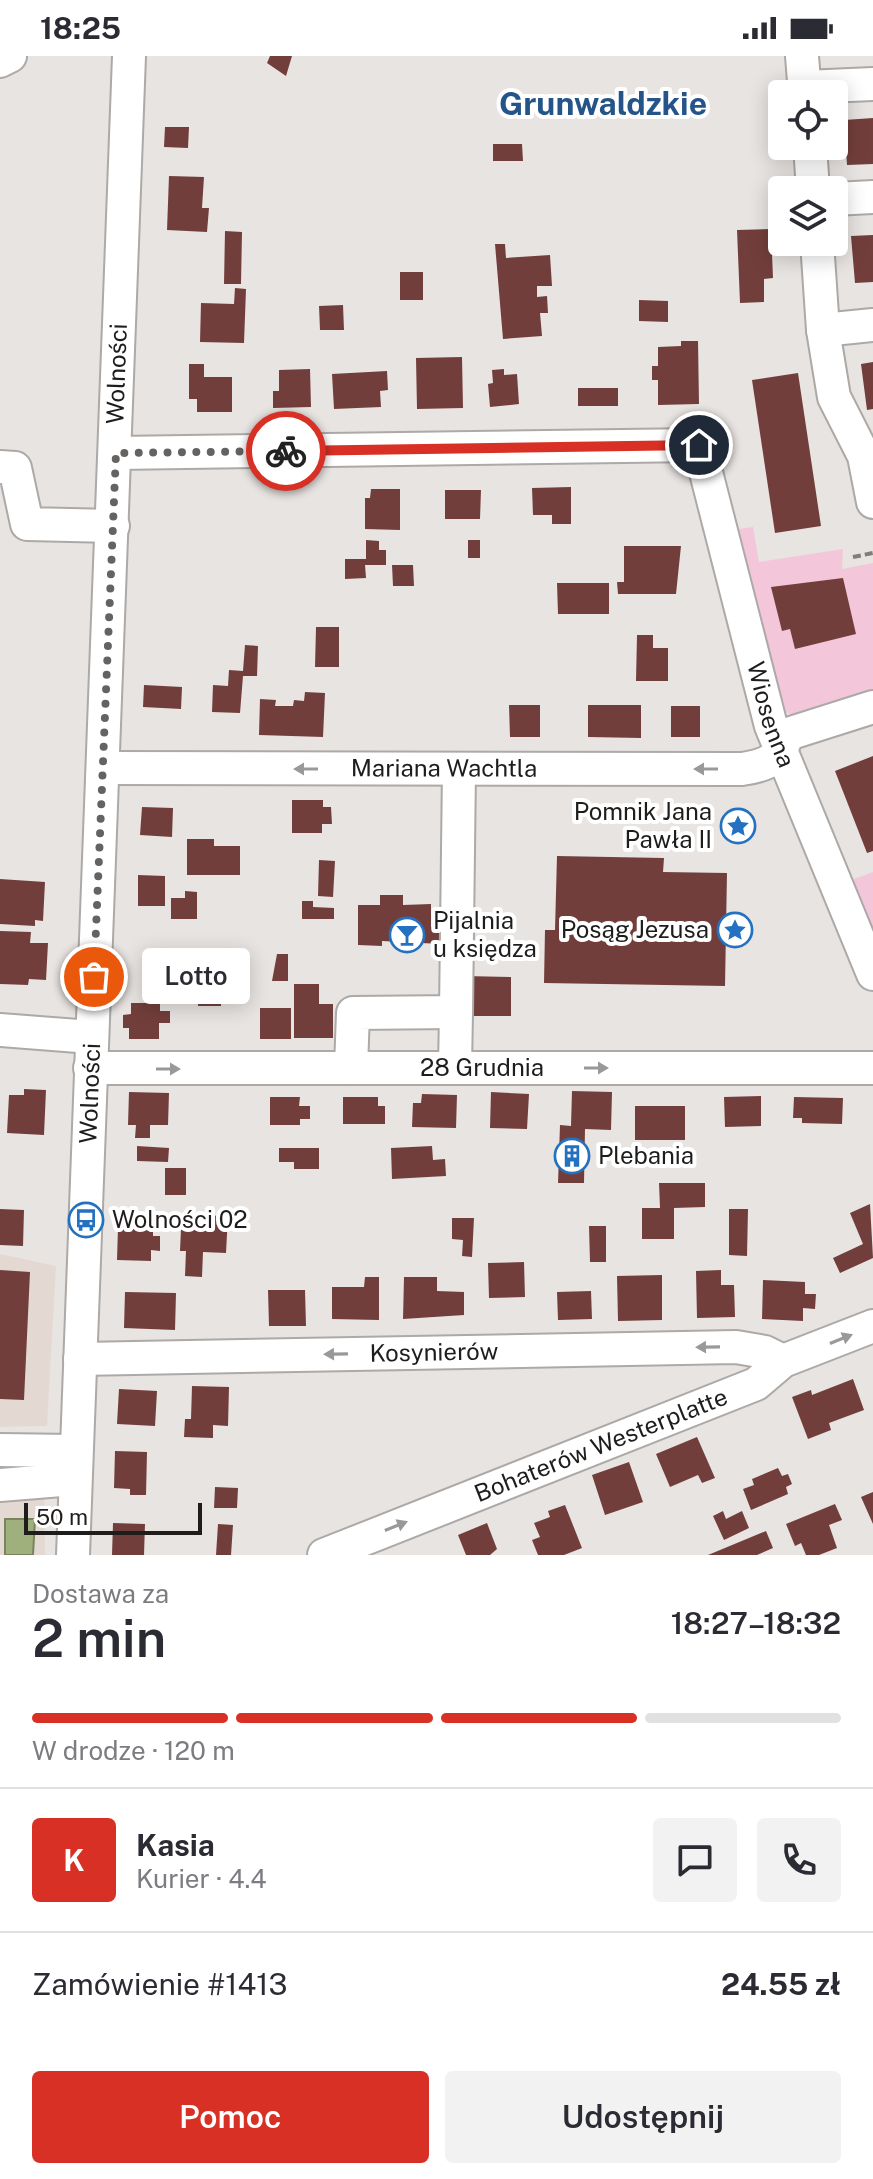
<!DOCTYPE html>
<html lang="pl">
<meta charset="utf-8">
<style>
body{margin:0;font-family:"Public Sans",sans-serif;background:#f2f2f3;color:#2b2b33;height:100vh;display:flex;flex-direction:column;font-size:30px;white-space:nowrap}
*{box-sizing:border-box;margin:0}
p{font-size:26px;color:#7c7c81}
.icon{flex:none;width:44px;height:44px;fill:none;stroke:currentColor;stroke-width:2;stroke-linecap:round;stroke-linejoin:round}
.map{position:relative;height:1499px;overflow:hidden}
.sheet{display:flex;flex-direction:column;background:#fff;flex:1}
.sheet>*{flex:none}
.tools{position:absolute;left:768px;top:24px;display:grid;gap:16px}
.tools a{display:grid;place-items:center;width:80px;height:80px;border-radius:8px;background:#fff;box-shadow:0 4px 20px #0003;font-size:40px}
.scale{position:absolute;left:24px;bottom:20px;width:178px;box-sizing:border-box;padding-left:8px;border:4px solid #1e1d1c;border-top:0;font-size:22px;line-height:28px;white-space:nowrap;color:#1e1d1c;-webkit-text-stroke:6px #fff;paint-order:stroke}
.pin{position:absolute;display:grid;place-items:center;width:68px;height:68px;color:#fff;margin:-34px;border:4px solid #fff;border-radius:50%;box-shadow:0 2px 8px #0007}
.courier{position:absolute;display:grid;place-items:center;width:80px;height:80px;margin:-40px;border:6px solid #d93025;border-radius:50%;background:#fff;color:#222;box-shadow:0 2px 10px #0007}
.bubble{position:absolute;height:56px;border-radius:8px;background:#fff;box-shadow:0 4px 20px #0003;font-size:26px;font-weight:600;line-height:56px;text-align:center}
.head em{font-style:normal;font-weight:600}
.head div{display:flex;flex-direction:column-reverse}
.head{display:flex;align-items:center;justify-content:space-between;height:136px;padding:0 32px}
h1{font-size:52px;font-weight:600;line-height:60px}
.bar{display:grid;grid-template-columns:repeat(4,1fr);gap:12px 8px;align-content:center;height:96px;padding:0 32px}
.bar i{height:10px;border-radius:6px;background:#e1e1e2}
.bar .selected{background:#d93025}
.bar p{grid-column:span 4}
.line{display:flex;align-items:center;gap:20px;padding:0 32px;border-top:2px solid #e1e1e2}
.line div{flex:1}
.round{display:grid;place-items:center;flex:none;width:84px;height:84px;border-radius:8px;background:#f2f2f3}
.cta{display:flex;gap:16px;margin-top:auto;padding:16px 32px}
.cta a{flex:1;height:92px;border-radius:8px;background:#d93025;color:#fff;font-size:32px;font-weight:600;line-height:92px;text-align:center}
.cta a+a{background:#f2f2f3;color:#2b2b33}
.status{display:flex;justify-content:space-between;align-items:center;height:56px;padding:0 40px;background:#fff;direction:ltr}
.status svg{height:22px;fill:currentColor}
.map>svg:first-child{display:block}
.built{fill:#e4d9d2}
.green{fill:#f3c7d9}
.water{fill:#9fb07c;stroke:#78845f;stroke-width:2}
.building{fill:#723e3b}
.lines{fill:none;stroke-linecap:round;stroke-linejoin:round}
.minor-casing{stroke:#aca9a6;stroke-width:36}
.path{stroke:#807e7c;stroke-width:4;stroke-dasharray:8 4;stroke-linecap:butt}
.minor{stroke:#fff;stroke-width:32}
.oneway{fill:#9a9999}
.done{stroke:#656361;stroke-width:8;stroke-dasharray:0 14.4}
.route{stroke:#d93025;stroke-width:10}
.labels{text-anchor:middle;stroke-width:8;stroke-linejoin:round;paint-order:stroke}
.street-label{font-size:24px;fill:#1e1d1c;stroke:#fff}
.poi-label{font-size:24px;fill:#1e1d1c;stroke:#fff;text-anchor:start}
.district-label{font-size:32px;font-weight:bold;fill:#245488;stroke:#fff}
</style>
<div class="status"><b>18:25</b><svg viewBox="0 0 49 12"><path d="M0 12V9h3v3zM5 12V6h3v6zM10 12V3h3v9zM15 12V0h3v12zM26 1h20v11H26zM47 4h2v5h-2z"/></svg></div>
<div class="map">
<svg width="873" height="1499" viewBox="0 0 873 1499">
<rect width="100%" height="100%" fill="#e8e4e2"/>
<path class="built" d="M0,1198L56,1210L47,1370L0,1371Z
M44,1409L45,1499H0V1410Z"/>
<path class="green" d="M753,471L759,506L843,493L842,513L873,507V642L805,666L778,652L738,473Z
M873,816V893L851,824Z"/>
<path class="water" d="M5,1463H35L33,1499H5Z"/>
<path class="building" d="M270,0H292L286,20L267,7Z
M873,62V108L847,109L844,64Z
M165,71H189L188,92L164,91Z
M493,88H522L523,105H493Z
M169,120L204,121L202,152H209L207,176L167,174Z
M771,173L773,222L764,223V246L740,247L737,174Z
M225,175L242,176L241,228H224Z
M873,179V226L855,227L851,180Z
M495,188H505L506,202L550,199L552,230H537V241L547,240L548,257H540L542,280L503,283Z
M400,216H423V244H400Z
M235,232L246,233L244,287L200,286L201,247L234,248Z
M639,244L668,245V266L639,265Z
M343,249L344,274H320L319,250Z
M681,285H698L699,348L658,349V324H652V310H658V291L681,290Z
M462,301L463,352L417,353L416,302Z
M873,306V353L867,354L861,308Z
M189,308H204V321H232V356H197V343H189Z
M310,313L311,351L273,352V335H279V314Z
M504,313V319L517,318L519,348L490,351L488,328L493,327L492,314Z
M387,315L388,334L380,335L381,351L334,353L332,318Z
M798,317L821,470L775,477L752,324Z
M578,332H618V350H578Z
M571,431V468H552V459H533L532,432Z
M371,433H400V474L365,473V442H370Z
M445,434H481L480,463H445Z
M366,484L379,485V494H386V509H365L366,522L345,523V503H366Z
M468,484H480V502H468Z
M624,490H681L676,538H618L617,526H624Z
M392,509H413L414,530H393Z
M843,522L856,578L795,593L790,573L782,575L771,531Z
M557,527H609V558H558Z
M316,571H339V611H315Z
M637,579H653V592H668V625H636Z
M245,589L258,590L257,620H243L240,657L212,656L213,629L228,630L229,614L243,615Z
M144,629L182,631L181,653L143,651Z
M305,636L325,637L323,681L259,679L260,643L276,644L275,650H293L294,644L304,645Z
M509,649H540V681H510Z
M588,649H641V682L588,681Z
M671,650H700V681H671Z
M873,700V795L867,797L835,715Z
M292,744H323V751H331L332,768H322V777H292Z
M142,751L173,752L172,781L140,779Z
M187,783H214V790H240V819H187Z
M557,800L664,802L663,816L727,817L725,930L544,927L545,874H555Z
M319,804L335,805L333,841L318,840Z
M138,819L165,820V850H138Z
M0,823L45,826L43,865L35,864V870L0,868Z
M185,835L197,836V863H171V842H185Z
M380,839H403V849L431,848V871H440L441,888L382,885V890L358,889V849H380Z
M302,845H313V851L334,852V863H302Z
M0,875L31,876L30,887H48L46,924L29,923L28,929L0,928Z
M277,898H288V925H272Z
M199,914H221V950H198Z
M464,920L511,921V960H463Z
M294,928H319V948H333V982H294Z
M131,947H160V955H170V967H159V983H129V972H123V959L131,958Z
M260,952H291V983H260Z
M24,1033L46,1034L44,1079L7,1077L9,1039H24Z
M572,1035L612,1036L611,1074L585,1073L584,1127H558L560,1069L571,1070Z
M129,1036L169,1037L168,1069H150V1082H135L136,1069H128Z
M491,1036L529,1038L527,1073L490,1072Z
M422,1038L457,1039L456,1072L412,1071L413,1047H421Z
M761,1040V1070L725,1071L724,1041Z
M270,1041H300L299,1050H310V1063H300V1069H270Z
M343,1041H378V1050H385V1068H343Z
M794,1041L843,1042L842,1068L802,1067V1062H793Z
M635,1050H685V1084H635Z
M137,1090L169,1092L168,1106L137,1105Z
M432,1090L433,1104L445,1103L446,1120L392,1123L391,1092Z
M279,1092H319V1113H294V1106H279Z
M165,1112H186V1139H165Z
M659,1127H705V1151L674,1152V1183H642V1152H660Z
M870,1148L873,1202L840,1217L833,1202L863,1188L850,1157Z
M0,1153L24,1154L23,1190L0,1189Z
M729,1153H748L747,1200L729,1199Z
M190,1159L228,1160L226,1197L203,1196L202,1221L185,1220L186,1195H180L181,1173L190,1174Z
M452,1162H474L472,1201L462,1200L463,1184L452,1183Z
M589,1170H606V1206H590Z
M118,1172L153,1173V1180H160V1195L151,1194V1205L117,1204Z
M524,1206L525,1241L489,1242L488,1207Z
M0,1214L30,1216L24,1344L0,1343Z
M721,1214V1229H734L735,1261L697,1262L696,1215Z
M662,1219V1264L618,1265L617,1220Z
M365,1221H379V1264L332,1263V1231H364Z
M404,1221H437V1235L464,1236V1259L403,1263Z
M763,1224L805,1226V1238H816L815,1253L803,1252V1265L762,1263Z
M268,1234H305L306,1270H269Z
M591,1235L592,1263L558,1264L557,1236Z
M125,1236L176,1237L175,1274L124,1272Z
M853,1323L864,1354L829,1367L831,1374L808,1383L792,1341L811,1334L812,1339Z
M192,1330L229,1331L228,1370L213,1369V1382L184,1381L185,1363H191Z
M119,1333L157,1335L155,1370L117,1368Z
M697,1381L715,1422L702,1427L698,1419L670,1431L656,1398Z
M115,1395L147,1396L146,1439H130V1433L114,1432Z
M629,1406L643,1446L605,1459L592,1419Z
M778,1412L782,1420L788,1418L792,1428L786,1431L788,1438L751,1454L743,1433L754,1429L752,1423Z
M215,1431L238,1432L237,1452H214Z
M873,1436V1468L861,1441Z
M835,1448L842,1464L829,1469L837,1492L819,1499H806L801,1487L795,1490L786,1468Z
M565,1449L582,1492L564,1499H538L532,1484L540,1481L534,1467L550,1461L548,1455Z
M723,1455L726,1463L742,1455L749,1472L724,1484L713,1460Z
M113,1467L145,1468L144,1499H112Z
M487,1467L497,1493L490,1499H466L458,1479Z
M218,1468L233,1469L231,1499H216Z
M766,1475L773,1492L757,1499H708Z"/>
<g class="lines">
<g class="minor-casing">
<g id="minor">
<path d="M802,0L805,38"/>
<path d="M0,5L10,0"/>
<path d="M805,31L873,28"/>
<path d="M810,90L813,134"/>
<path d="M834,143L873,141"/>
<path d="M817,186L823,274L834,341L864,400L873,446"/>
<path d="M823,274L873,269"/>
<path id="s1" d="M116,397L699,389L771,670L873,918"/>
<path d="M0,411L15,412L27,468L113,470"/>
<path id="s2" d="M104,712L742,713C769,709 778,704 788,678L873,651"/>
<path d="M0,974L91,981"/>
<path id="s3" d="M90,1012H873"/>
<path d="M351,1012L353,957L456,956L459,713"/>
<path d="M455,1012L456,956"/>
<path id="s4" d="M80,1303L736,1291L765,1296L783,1305"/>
<path d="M0,1394L75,1395"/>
<path d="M0,1429L74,1423"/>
<path id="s5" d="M73,1499L129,0"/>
<path id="s6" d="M324,1499L756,1328L783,1305L873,1270"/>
</g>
</g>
<path class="path" d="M853,501L873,497"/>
<use href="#minor" class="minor"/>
</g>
<defs><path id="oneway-solid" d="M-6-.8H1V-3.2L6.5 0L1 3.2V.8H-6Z" transform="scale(2)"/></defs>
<g class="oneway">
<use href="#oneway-solid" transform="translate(306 713) rotate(-180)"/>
<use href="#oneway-solid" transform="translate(706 713) rotate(180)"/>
<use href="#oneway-solid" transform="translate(596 1012)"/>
<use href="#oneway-solid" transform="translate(168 1013)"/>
<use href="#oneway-solid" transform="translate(841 1283) rotate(-22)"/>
<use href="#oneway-solid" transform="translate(708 1291) rotate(179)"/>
<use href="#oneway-solid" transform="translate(336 1298) rotate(179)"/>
<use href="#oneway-solid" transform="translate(396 1470) rotate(-22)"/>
</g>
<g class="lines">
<path class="done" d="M94,921L116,397L286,395"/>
<path class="route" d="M286,395L699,389"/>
</g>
<defs>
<g id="sight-ring" transform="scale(1.8)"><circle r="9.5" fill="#fff" stroke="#2371c0" stroke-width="1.5"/><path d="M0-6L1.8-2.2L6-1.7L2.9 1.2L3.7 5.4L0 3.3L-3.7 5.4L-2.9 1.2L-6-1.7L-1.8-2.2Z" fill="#2371c0"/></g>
<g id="bar-ring" transform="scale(1.8)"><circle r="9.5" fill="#fff" stroke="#2371c0" stroke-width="1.5"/><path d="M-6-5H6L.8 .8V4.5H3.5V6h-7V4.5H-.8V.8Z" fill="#2371c0"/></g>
<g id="building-ring" transform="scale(1.8)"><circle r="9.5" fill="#fff" stroke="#2371c0" stroke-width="1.5"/><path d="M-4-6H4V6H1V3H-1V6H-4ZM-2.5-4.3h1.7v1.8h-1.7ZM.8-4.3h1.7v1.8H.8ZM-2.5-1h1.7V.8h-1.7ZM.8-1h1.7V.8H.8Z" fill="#2371c0"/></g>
<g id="bus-ring" transform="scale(1.8)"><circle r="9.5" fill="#fff" stroke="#2371c0" stroke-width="1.5"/><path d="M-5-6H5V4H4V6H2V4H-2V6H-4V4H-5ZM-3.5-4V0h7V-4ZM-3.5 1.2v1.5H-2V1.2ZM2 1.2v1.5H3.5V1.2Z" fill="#2371c0"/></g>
</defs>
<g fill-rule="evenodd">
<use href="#sight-ring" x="738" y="770"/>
<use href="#sight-ring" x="735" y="874"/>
<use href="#bar-ring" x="407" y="879"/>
<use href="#building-ring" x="572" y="1100"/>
<use href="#bus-ring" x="86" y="1164"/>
</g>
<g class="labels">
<g class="street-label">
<text dy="8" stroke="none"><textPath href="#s5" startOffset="1182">Wolności</textPath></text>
<text dy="8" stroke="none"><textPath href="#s1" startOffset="862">Wiosenna</textPath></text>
<text dy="8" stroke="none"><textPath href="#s2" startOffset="340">Mariana Wachtla</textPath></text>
<text dy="8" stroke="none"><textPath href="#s3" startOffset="392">28 Grudnia</textPath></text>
<text dy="8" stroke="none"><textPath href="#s5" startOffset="462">Wolności</textPath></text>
<text dy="8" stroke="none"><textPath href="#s4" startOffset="354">Kosynierów</textPath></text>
<text dy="8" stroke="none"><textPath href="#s6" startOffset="298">Bohaterów Westerplatte</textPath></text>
</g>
<g class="poi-label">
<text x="712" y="764" text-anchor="end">Pomnik Jana<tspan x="712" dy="28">Pawła II</tspan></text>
<text x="433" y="873">Pijalnia<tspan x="433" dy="28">u księdza</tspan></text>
<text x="709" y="882" text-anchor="end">Posąg Jezusa</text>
<text x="598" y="1108">Plebania</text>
<text x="112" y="1172">Wolności 02</text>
</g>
<g class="district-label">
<text x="603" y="59">Grunwaldzkie</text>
</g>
</g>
</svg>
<div class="tools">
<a><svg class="icon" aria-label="locate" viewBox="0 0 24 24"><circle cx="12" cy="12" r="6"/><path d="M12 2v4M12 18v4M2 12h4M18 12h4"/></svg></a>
<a><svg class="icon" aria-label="layers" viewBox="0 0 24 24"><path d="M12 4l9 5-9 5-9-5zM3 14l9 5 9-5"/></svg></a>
</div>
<div class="scale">50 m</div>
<div class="pin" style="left:94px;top:921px;background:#ea580c"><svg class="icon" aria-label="bag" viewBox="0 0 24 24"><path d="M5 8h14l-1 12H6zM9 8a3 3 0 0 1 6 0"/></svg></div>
<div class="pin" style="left:699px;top:389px;background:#1f2937"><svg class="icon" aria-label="home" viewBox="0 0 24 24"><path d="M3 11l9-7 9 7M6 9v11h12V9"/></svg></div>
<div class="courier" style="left:286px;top:395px"><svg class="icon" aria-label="bike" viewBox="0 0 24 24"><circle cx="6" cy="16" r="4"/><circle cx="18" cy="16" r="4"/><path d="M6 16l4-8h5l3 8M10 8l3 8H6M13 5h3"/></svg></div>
<div class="bubble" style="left:142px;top:892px;width:108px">Lotto</div>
</div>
<section class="sheet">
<div class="head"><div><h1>2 min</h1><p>Dostawa za</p></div><em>18:27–18:32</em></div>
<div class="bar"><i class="selected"></i><i class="selected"></i><i class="selected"></i><i></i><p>W drodze · 120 m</p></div>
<div class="line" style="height:144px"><b class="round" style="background:#d93025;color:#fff">K</b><div><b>Kasia</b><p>Kurier · 4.4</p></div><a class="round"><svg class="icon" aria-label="chat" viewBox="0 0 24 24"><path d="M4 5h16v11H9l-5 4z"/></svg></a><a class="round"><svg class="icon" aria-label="phone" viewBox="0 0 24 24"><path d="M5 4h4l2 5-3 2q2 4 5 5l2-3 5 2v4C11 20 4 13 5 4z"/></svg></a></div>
<div class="line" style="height:104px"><div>Zamówienie #1413</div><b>24.55 zł</b></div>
<div class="cta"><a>Pomoc</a><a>Udostępnij</a></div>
</section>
